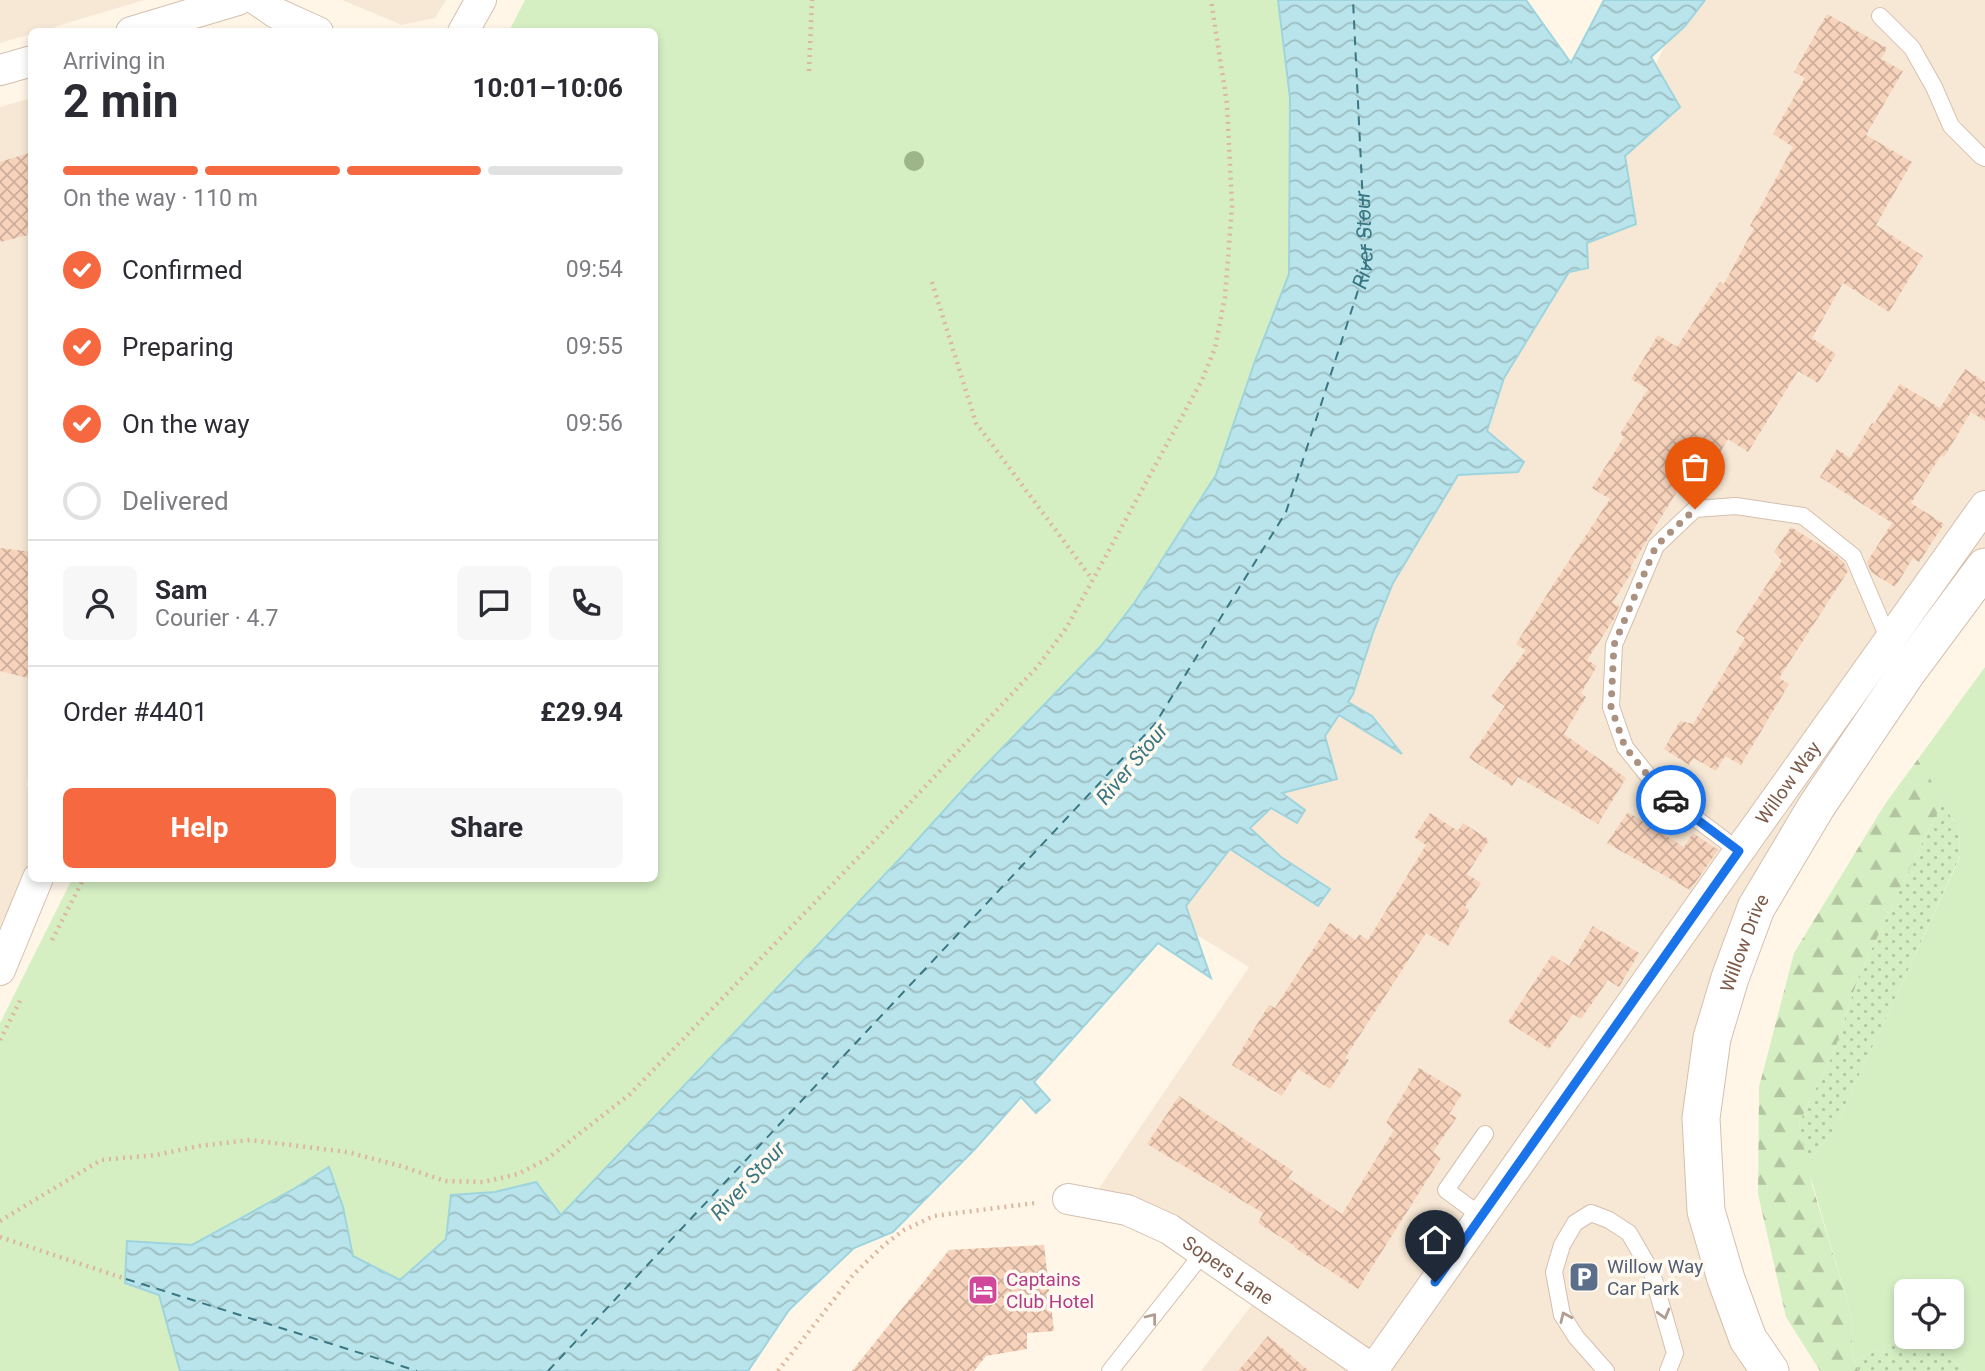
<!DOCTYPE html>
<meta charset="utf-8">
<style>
body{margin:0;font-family:Roboto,sans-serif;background:#f7f7f7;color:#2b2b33;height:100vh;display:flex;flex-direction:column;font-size:26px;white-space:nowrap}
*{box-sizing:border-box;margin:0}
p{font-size:23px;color:#7c7c81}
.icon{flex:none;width:38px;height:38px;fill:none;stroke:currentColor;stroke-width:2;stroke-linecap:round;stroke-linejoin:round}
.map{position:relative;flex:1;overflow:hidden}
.drawer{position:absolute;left:28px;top:28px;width:630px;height:854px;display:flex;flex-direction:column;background:#fff;border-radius:10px;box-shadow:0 4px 10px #0003}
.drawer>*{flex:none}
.buttons{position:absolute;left:1894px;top:1279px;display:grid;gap:14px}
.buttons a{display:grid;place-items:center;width:70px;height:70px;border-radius:10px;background:#fff;box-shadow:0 4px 10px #0003;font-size:35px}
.pin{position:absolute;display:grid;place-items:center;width:60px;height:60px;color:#fff;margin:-72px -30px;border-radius:50% 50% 50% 0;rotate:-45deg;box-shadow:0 0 7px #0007}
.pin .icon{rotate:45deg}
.courier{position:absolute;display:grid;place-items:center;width:70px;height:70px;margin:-35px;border:5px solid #1a73e8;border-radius:50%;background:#fff;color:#222;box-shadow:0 2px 9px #0007}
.headline em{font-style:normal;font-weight:700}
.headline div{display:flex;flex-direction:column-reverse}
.headline{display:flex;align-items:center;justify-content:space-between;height:119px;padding:0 35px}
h1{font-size:46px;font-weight:700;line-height:52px}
.bar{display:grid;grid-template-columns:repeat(4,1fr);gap:10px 7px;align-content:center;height:84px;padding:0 35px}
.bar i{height:9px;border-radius:5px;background:#e1e1e2}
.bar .selected{background:#f66840}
.bar p{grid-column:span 4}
.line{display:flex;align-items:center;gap:18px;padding:0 35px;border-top:2px solid #e1e1e2}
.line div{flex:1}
.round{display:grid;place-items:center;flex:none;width:74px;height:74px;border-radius:10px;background:#f7f7f7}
ol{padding:0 35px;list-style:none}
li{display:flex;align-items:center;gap:21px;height:77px}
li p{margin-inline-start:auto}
li .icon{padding:7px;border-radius:50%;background:#f66840;color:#fff;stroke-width:4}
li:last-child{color:#7c7c81}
li i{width:38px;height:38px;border:4px solid #e1e1e2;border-radius:50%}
.action{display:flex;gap:14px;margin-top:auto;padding:14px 35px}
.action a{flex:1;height:80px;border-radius:10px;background:#f66840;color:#fff;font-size:28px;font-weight:700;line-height:80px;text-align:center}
.action a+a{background:#f7f7f7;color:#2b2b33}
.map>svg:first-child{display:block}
.residential{fill:#f7e8d5}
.grass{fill:url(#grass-dots)}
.forest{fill:url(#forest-firs)}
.park{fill:#d5efc3}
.water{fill:url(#water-waves);stroke:#9ed4de;stroke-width:2}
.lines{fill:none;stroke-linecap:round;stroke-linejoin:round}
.ferry{stroke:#397783;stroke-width:2;stroke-dasharray:9 7;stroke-linecap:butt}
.building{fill:url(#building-cross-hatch)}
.service-casing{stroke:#d5bfae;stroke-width:18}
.minor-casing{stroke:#d5bfae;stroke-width:32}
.tertiary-casing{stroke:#d5bfae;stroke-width:39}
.path{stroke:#ddb69e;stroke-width:4.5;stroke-dasharray:2 5;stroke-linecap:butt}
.service{stroke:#fff;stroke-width:16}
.minor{stroke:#fff;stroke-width:30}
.tertiary{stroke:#fff;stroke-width:37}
.tree{fill:#9eb489}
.oneway{stroke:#b19c91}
.done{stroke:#aa9180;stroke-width:7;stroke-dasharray:0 12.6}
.route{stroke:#1a73e8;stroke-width:9}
.labels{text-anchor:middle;stroke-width:7;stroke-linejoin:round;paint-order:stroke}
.street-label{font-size:19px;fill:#7d5a48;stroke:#fff9f0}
.service-label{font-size:19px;fill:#4e5e75;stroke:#fff9f0;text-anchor:start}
.hotel-label{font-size:19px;fill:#b23c85;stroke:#fff9f0;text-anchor:start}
.water-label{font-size:21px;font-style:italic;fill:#397783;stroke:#fff9f0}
</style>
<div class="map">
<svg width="1985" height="1371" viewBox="0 0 1985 1371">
<defs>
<pattern id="grass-dots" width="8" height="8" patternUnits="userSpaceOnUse" patternTransform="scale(1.75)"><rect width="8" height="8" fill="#d5efc3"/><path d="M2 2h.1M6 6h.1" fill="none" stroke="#b2c5a0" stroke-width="1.8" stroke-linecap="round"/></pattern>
<pattern id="forest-firs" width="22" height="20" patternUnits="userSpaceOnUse" patternTransform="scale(1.75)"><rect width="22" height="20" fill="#d5efc3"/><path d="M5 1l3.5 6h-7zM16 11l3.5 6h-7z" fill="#b2c5a0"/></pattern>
<pattern id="water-waves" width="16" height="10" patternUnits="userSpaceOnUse" patternTransform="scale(1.75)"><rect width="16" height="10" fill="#b9e4eb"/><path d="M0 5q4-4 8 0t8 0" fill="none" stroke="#9cbcc0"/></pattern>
<pattern id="building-cross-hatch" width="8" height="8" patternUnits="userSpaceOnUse" patternTransform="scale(1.75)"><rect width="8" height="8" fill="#f7d3bc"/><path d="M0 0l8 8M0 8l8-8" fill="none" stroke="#cdae9b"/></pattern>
</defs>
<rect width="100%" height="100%" fill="#fff6e8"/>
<path class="residential" d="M0,0H144L41,31L32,32L31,34L0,43Z
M342,0H446L435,18L402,25Z
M1686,0H1985V567L1730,978L1706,1211L1770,1371H1201L1261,1293L1089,1203L1249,967L1163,914L1557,269L1682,10Z
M31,98L32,774L26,785L31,787L32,858L0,926V107Z"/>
<path class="grass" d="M1941,802L1959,828L1960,856L1895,999L1830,1137L1806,1162L1799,1123L1834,1052L1858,978L1918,851L1938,812Z
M1906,1337H1927L1965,1371H1859L1854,1361Z"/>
<path class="forest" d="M1918,759L1929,774L1941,802L1938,812L1918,851L1858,978L1834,1052L1799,1123L1812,1185L1850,1310L1854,1361L1859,1371H1820L1786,1317L1758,1194L1759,1087L1794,953L1885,804Z"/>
<path class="park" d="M525,0H1278L1290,98L1289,274L1255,361L1216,475L1135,602L1101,646L976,775L910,848L560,1216L536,1182L495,1192L452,1195L446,1239L400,1280L353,1256L343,1207L328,1167L292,1190L192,1245L127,1242L125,1283L159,1295L180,1371H0V1023L72,879L654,878V32L509,31Z
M1985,667V1371H1965L1927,1337H1951V1292H1906V1337L1854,1361L1850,1310L1806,1162L1830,1137L1895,999L1960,857L1959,828L1941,802L1928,774L1918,759Z"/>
<path class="water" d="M1278,0H1526L1571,63L1604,0H1705L1685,26L1651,57L1680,107L1625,156L1636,224L1587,243L1588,268L1569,272L1504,378L1487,431L1524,462L1518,472L1458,475L1393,583L1374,630L1353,694L1348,702L1372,716L1402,754L1339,715L1325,736L1337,779L1282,793L1305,810L1297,823L1271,808L1250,828L1281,857L1330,889L1318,906L1230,849L1186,906L1211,978L1158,943L1034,1082L1050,1100L1036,1113L1021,1097L975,1149L893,1232L854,1248L789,1310L748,1371H180L159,1295L125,1283L127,1241L192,1245L292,1190L329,1167L343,1207L353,1256L400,1280L446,1239L451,1195L495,1192L536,1182L561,1215L910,848L976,775L1101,646L1135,602L1216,475L1255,361L1289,274L1290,98Z"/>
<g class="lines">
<g class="ferry">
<path d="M126,1279L417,1371"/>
<path id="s1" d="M548,1371L1155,724L1286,512L1366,266L1353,0"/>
</g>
</g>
<path class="building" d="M1827,14L1887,48L1881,59L1903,71L1866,135L1912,162L1876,225L1923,256L1889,312L1843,283L1812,338L1836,354L1818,383L1798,371L1748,452L1728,439L1695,493L1681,485L1630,568L1633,570L1612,603L1619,606L1614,619L1587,660L1597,666L1581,693L1586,697L1564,734L1626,778L1598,824L1518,777L1512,786L1469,758L1505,706L1491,697L1526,650L1516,644L1551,588L1610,499L1592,488L1624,437L1620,434L1648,389L1631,379L1658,335L1677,347L1720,282L1724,284L1754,228L1750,226L1793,147L1773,134L1805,78L1794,72Z
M32,152V234L0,242V162Z
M1965,369L1985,382V421L1971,412L1944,457L1941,455L1911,503L1944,524L1919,562L1913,558L1895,587L1871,572L1867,562L1892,523L1820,477L1837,449L1850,458L1872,423L1874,424L1900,384L1940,408Z
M1791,527L1837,556L1844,563L1848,571L1779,678L1789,684L1741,765L1725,756L1716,771L1694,758L1689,765L1664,749L1680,721L1693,724L1745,638L1736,632L1782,561L1774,552Z
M0,548L32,552V679L0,671Z
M1628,812L1684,847L1693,833L1718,850L1690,890L1607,843Z
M1430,813L1458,831L1463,823L1489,840L1467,874L1481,883L1465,907L1469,910L1448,946L1426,933L1345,1058L1349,1060L1330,1089L1298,1069L1282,1096L1232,1065L1269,1005L1275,1008L1330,923L1356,940L1359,934L1368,940L1426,845L1414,837Z
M1593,926L1639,953L1619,987L1608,980L1581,1019L1573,1014L1549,1049L1508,1022L1552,955L1569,966Z
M1419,1068L1462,1094L1449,1114L1457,1117L1433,1152L1441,1158L1358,1289L1294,1247L1295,1246L1258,1223L1263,1213L1147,1144L1179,1096L1293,1171L1288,1178L1342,1214L1394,1130L1386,1123Z
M1044,1245L1054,1331L1027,1333V1349L986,1356L974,1371H852L949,1250Z
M1268,1336L1309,1371H1238Z"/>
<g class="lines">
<g class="service-casing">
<path id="service" d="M1880,16L1912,48L1934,87L1951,126L1981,156L1985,158
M1739,851L1662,793L1625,747L1611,707L1614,645L1656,546L1695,509L1736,506L1803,516L1853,556L1889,640
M1481,1216L1446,1190L1485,1134
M1110,1371L1203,1253
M1606,1371L1576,1337L1562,1315L1554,1272L1562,1245L1575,1223L1591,1213L1609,1220L1629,1233L1652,1273L1675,1353L1668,1371"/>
</g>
<g class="minor-casing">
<g id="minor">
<path d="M257,0L276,13L318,32"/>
<path d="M131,32L238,0"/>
<path d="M463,32L481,0"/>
<path d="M0,70L32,61"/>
<path d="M0,970L38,878"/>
<path id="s2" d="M1068,1199L1127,1210L1169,1229L1375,1371"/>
<path id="s3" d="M1373,1370L1739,851L1985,506"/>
</g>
</g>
<g class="tertiary-casing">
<g id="tertiary">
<path id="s4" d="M1770,1371L1748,1339L1726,1279L1706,1211L1701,1118L1712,1038L1730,978L1756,908L1816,807L1907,672L1985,567"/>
</g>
</g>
<path class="path" d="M809,71L812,0
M932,282L976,423L1092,579
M52,940L84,878
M0,1040L22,997
M0,1221L101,1160L156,1155L199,1146L250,1140L347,1152L401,1166L445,1181L483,1182L518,1174L547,1159L630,1094L877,838L1038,666L1067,627L1202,380L1215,348L1225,297L1232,206L1227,104L1211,0
M0,1237L126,1279
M778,1371L853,1275L884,1245L904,1230L934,1216L1035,1203"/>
<use href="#service" class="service"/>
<use href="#minor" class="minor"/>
<use href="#tertiary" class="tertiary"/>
</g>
<circle class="tree" cx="914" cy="161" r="10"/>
<defs><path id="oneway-chevron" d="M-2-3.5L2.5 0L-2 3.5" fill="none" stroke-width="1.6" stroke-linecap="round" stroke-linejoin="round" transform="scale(1.75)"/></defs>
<g class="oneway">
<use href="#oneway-chevron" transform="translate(1664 1314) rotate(74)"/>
<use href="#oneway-chevron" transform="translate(1565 1317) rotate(-114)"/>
<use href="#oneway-chevron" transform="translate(1152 1318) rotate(-52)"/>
</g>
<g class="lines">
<path class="done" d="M1671,800L1662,793L1625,747L1611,707L1614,645L1656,546L1695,509"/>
<path class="route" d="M1435,1282L1739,851L1671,800"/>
</g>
<defs>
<g id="parking-square" transform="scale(1.575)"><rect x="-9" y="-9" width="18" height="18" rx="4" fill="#5c6f8a" stroke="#fff9f0"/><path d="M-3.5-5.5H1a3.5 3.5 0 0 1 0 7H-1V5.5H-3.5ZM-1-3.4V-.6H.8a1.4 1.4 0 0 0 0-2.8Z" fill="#fff"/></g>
<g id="hotel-square" transform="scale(1.575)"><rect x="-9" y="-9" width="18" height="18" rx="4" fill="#d1479c" stroke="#fff9f0"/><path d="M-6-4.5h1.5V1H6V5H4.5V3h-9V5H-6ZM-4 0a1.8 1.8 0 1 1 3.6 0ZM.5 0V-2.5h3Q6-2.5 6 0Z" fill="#fff"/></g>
</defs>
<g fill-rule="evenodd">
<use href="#parking-square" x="1584" y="1277"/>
<use href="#hotel-square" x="983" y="1290"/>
</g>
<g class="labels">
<g class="street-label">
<text dy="7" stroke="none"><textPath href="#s3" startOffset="719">Willow Way</textPath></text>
<text dy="7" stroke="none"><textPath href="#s4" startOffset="448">Willow Drive</textPath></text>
<text dy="7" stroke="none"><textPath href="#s2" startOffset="178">Sopers Lane</textPath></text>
</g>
<g class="service-label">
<text x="1607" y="1273">Willow Way<tspan x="1607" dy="22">Car Park</tspan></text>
</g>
<g class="hotel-label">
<text x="1006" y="1286">Captains<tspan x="1006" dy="22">Club Hotel</tspan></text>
</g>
<g class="water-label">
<text dy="7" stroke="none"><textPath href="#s1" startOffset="1421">River Stour</textPath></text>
<text transform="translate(1132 764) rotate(-50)" y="7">River Stour</text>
<text transform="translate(748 1181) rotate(-47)" y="7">River Stour</text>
</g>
</g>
</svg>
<div class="buttons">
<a><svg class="icon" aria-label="locate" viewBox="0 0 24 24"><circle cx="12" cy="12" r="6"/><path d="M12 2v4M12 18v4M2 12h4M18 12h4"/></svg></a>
</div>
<div class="pin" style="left:1695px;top:509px;background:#ea580c"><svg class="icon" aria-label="bag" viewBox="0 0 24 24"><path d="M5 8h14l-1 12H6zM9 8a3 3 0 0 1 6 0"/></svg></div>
<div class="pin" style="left:1435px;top:1282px;background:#1f2937"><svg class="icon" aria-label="home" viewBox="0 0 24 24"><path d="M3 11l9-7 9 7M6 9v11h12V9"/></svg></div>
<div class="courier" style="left:1671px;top:800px"><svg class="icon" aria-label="car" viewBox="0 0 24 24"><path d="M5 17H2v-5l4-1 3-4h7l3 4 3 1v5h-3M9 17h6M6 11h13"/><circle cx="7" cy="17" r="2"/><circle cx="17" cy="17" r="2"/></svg></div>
<section class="drawer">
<div class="headline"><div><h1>2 min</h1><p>Arriving in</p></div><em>10:01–10:06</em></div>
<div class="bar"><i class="selected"></i><i class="selected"></i><i class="selected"></i><i></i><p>On the way · 110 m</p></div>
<ol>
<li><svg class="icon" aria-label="check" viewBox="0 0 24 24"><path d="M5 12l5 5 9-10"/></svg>Confirmed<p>09:54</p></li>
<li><svg class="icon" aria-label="check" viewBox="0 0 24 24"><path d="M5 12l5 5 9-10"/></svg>Preparing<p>09:55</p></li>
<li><svg class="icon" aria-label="check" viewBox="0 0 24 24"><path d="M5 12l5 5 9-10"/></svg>On the way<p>09:56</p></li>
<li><i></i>Delivered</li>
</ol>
<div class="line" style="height:126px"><a class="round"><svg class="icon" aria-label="person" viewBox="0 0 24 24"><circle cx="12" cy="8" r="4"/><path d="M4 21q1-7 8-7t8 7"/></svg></a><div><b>Sam</b><p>Courier · 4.7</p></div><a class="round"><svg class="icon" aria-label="chat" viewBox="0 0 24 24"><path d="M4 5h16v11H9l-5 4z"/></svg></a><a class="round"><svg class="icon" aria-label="phone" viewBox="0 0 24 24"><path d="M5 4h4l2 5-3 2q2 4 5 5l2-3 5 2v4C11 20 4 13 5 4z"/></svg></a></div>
<div class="line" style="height:91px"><div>Order #4401</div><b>£29.94</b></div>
<div class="action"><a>Help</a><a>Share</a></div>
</section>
</div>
